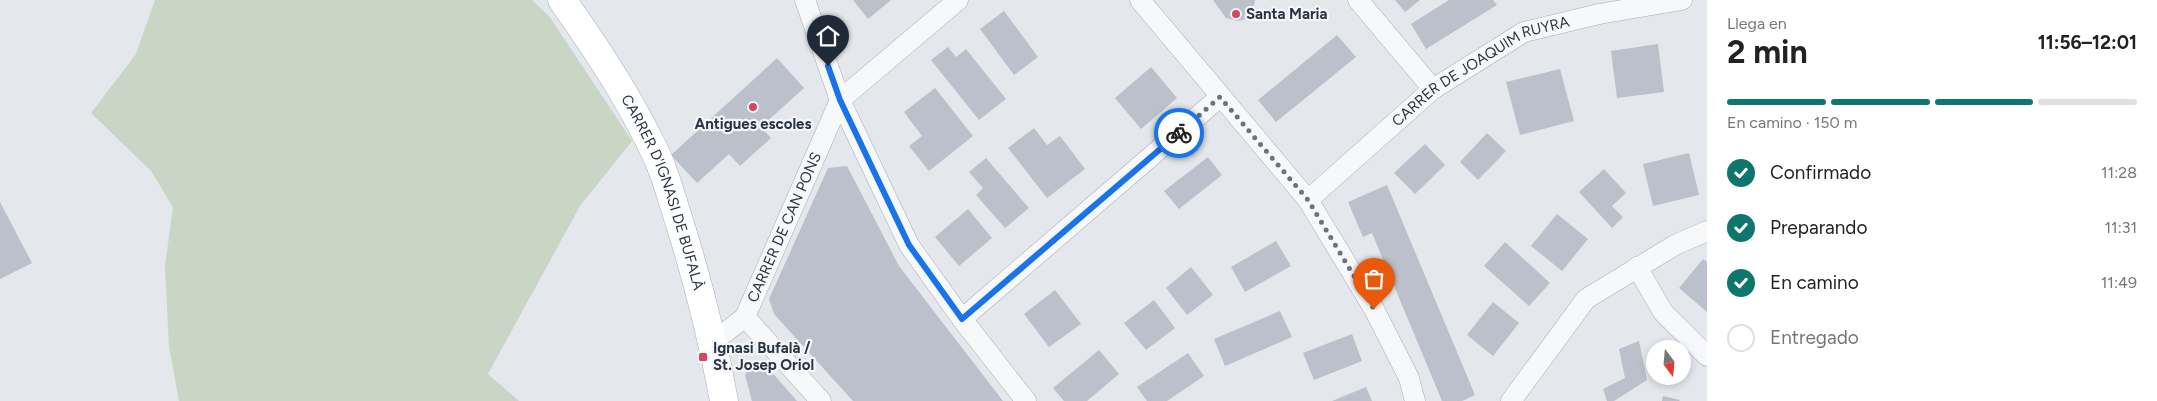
<!DOCTYPE html>
<html lang="es">
<meta charset="utf-8">
<style>
body{margin:0;font-family:Figtree,sans-serif;background:#f2f2f2;color:#222;height:100vh;display:flex;flex-direction:column;font-size:19px;white-space:nowrap}
*{box-sizing:border-box;margin:0}
p{font-size:16px;color:#767676}
.icon{flex:none;width:28px;height:28px;fill:none;stroke:currentColor;stroke-width:2;stroke-linecap:round;stroke-linejoin:round}
.map{position:relative;flex:1;overflow:hidden}
.side{display:flex;flex-direction:column;background:#fff;width:450px}
.side>*{flex:none}
.needle{width:32px;rotate:164deg}
.buttons{position:absolute;left:1646px;top:340px;display:grid;gap:10px}
.buttons a{display:grid;place-items:center;width:45px;height:45px;border-radius:50%;background:#fff;box-shadow:0 2px 8px #0003;font-size:25px}
.pin{position:absolute;display:grid;place-items:center;width:42px;height:42px;color:#fff;margin:-51px -21px;border-radius:50% 50% 50% 0;rotate:-45deg;box-shadow:0 0 5px #0007}
.pin .icon{rotate:45deg}
.courier{position:absolute;display:grid;place-items:center;width:50px;height:50px;margin:-25px;border:4px solid #1a73e8;border-radius:50%;background:#fff;color:#222;box-shadow:0 1px 6px #0007}
.headline em{font-style:normal;font-weight:700}
.headline div{display:flex;flex-direction:column-reverse}
.headline{display:flex;align-items:center;justify-content:space-between;height:85px;padding:0 20px}
h1{font-size:32px;font-weight:700;line-height:38px}
.bar{display:grid;grid-template-columns:repeat(4,1fr);gap:8px 5px;align-content:center;height:60px;padding:0 20px}
.bar i{height:6px;border-radius:4px;background:#e0e0e0}
.bar .active{background:#0f766e}
.bar p{grid-column:span 4}
ol{padding:0 20px;list-style:none}
li{display:flex;align-items:center;gap:15px;height:55px}
li p{margin-inline-start:auto}
li .icon{padding:5px;border-radius:50%;background:#0f766e;color:#fff;stroke-width:4}
li:last-child{color:#767676}
li i{width:28px;height:28px;border:2px solid #e0e0e0;border-radius:50%}
main{display:flex;flex:1;min-height:0}
.map>svg:first-child{display:block}
.green{fill:#c9d6c5}
.building{fill:#bbc0ca}
.lines{fill:none;stroke-linecap:round;stroke-linejoin:round}
.street-casing{stroke:#a9aeb7;stroke-width:21}
.secondary-casing{stroke:#a9aeb7;stroke-width:29}
.street{stroke:#f7f8fa;stroke-width:20}
.secondary{stroke:#fff;stroke-width:28}
.done{stroke:#6c737f;stroke-width:5;stroke-dasharray:0 9}
.route{stroke:#1a73e8;stroke-width:6}
.poi-dot{fill:#d1495b;stroke:#f4f6f9;stroke-width:2}
.labels{text-anchor:middle;stroke-width:4.5;stroke-linejoin:round;paint-order:stroke}
.poi-label{font-size:15px;font-weight:bold;fill:#2b3445;stroke:#f4f6f9;text-anchor:start}
.street-label{font-size:15px;fill:#2b3445;stroke:#f4f6f9}
</style>
<main>
<div class="map">
<svg width="1707" height="401" viewBox="0 0 1707 401">
<rect width="100%" height="100%" fill="#e4e7ec"/>
<path class="green" d="M155,0H532L549,16L632,141L580,206L488,374L519,401H179L169,347L165,266L173,207L151,171L91,113L136,54Z"/>
<path class="building" d="M853,0H891L868,19Z
M1213,0H1255L1253,9L1246,19L1238,21L1226,18Z
M1395,0H1420L1405,12Z
M1449,0H1493L1497,5L1426,49L1411,24Z
M1004,11L1038,57L1014,75L980,29Z
M1337,35L1356,57L1276,122L1258,100Z
M1658,44L1664,92L1617,98L1611,51Z
M948,47L956,57L966,49L1006,99L979,120L931,60Z
M777,58L804,88L761,127L771,138L740,166L729,154L697,183L671,155Z
M1151,67L1177,98L1141,129L1115,98Z
M1560,69L1574,121L1520,135L1506,82Z
M935,88L973,136L929,171L909,146L922,136L904,112Z
M1034,128L1047,145L1060,136L1085,169L1047,198L1008,148Z
M1487,133L1506,151L1478,180L1460,162Z
M1425,144L1445,165L1415,194L1394,173Z
M1689,153L1699,195L1653,206L1643,164Z
M1208,157L1222,175L1179,209L1164,191Z
M986,158L1029,208L1005,228L976,195L983,188L969,172Z
M847,166L899,266L1003,401H853L774,314L769,299L828,168Z
M1604,169L1626,193L1612,206L1623,217L1612,228L1579,192Z
M1387,185L1475,395L1462,401H1442L1372,233L1363,237L1348,202Z
M0,202L32,263L0,279Z
M968,209L992,238L959,266L935,237Z
M1557,214L1588,239L1562,271L1531,246Z
M1276,241L1291,266L1245,292L1231,267Z
M1505,242L1550,283L1529,306L1484,266Z
M1703,259L1707,262V312L1679,288Z
M1191,267L1213,295L1187,315L1166,288Z
M1055,290L1081,324L1049,347L1024,314Z
M1154,300L1175,328L1146,350L1124,323Z
M1493,302L1519,323L1493,356L1467,335Z
M1280,311L1292,337L1225,366L1214,339Z
M1352,334L1362,361L1314,380L1303,353Z
M1639,341L1647,380L1614,401H1607L1603,389L1625,378L1619,349Z
M1099,350L1119,374L1087,401H1064L1053,388Z
M1188,353L1204,376L1167,401H1147L1137,387Z
M759,363L769,369L797,401H752L745,375L749,367Z
M1366,387L1372,401H1332Z
M1663,396L1680,400L1679,401H1662Z"/>
<g class="lines">
<g class="street-casing">
<g id="street">
<path d="M805,0L840,100L909,245L962,319L1026,401"/>
<path d="M1140,0L1308,200L1374,309L1409,378L1415,401"/>
<path d="M1358,0L1433,89"/>
<path id="s1" d="M1308,200L1433,89L1524,32L1599,14L1682,0"/>
<path d="M1637,267L1663,312L1707,356"/>
<path d="M745,317L821,401"/>
<path d="M962,319L1220,97"/>
<path id="s2" d="M712,343L745,317L840,100L958,0"/>
<path d="M1511,401L1586,299L1675,245L1707,231"/>
</g>
</g>
<g class="secondary-casing">
<g id="secondary">
<path id="s3" d="M562,0C595,46 625,91 650,142C664,168 671,196 680,224C698,282 713,341 724,401"/>
</g>
</g>
<use href="#street" class="street"/>
<use href="#secondary" class="secondary"/>
</g>
<g class="lines">
<path class="done" d="M1179,133L1220,97L1308,200L1374,309"/>
<path class="route" d="M828,66L840,100L909,245L962,319L1179,133"/>
</g>
<g class="poi-dot">
<circle cx="1236" cy="14" r="5"/>
<circle cx="753" cy="107" r="5"/>
<rect x="698" y="352" width="10" height="10" rx="2.5"/>
</g>
<g class="labels">
<g class="poi-label">
<text x="1246" y="19">Santa Maria</text>
<text x="753" y="129" text-anchor="middle">Antigues escoles</text>
<text x="713" y="353">Ignasi Bufalà /<tspan x="713" dy="17">St. Josep Oriol</tspan></text>
</g>
<g class="street-label">
<text dy="5" stroke="none"><textPath href="#s1" startOffset="218">CARRER DE JOAQUIM RUYRA</textPath></text>
<text dy="5" stroke="none"><textPath href="#s3" startOffset="219">CARRER D'IGNASI DE BUFALÀ</textPath></text>
<text dy="5" stroke="none"><textPath href="#s2" startOffset="140">CARRER DE CAN PONS</textPath></text>
</g>
</g>
</svg>
<div class="buttons">
<a><svg class="needle" viewBox="-14 -14 28 28"><path d="M0-13l5 13h-10z" fill="#e53935"/><path d="M0 13l5-13h-10z" fill="#767676"/></svg></a>
</div>
<div class="pin" style="left:1374px;top:309px;background:#ea580c"><svg class="icon" aria-label="bag" viewBox="0 0 24 24"><path d="M5 8h14l-1 12H6zM9 8a3 3 0 0 1 6 0"/></svg></div>
<div class="pin" style="left:828px;top:66px;background:#1f2937"><svg class="icon" aria-label="home" viewBox="0 0 24 24"><path d="M3 11l9-7 9 7M6 9v11h12V9"/></svg></div>
<div class="courier" style="left:1179px;top:133px"><svg class="icon" aria-label="bike" viewBox="0 0 24 24"><circle cx="6" cy="16" r="4"/><circle cx="18" cy="16" r="4"/><path d="M6 16l4-8h5l3 8M10 8l3 8H6M13 5h3"/></svg></div>
</div>
<section class="side">
<div class="headline"><div><h1>2 min</h1><p>Llega en</p></div><em>11:56–12:01</em></div>
<div class="bar"><i class="active"></i><i class="active"></i><i class="active"></i><i></i><p>En camino · 150 m</p></div>
<ol>
<li><svg class="icon" aria-label="check" viewBox="0 0 24 24"><path d="M5 12l5 5 9-10"/></svg>Confirmado<p>11:28</p></li>
<li><svg class="icon" aria-label="check" viewBox="0 0 24 24"><path d="M5 12l5 5 9-10"/></svg>Preparando<p>11:31</p></li>
<li><svg class="icon" aria-label="check" viewBox="0 0 24 24"><path d="M5 12l5 5 9-10"/></svg>En camino<p>11:49</p></li>
<li><i></i>Entregado</li>
</ol>
</section>
</main>
